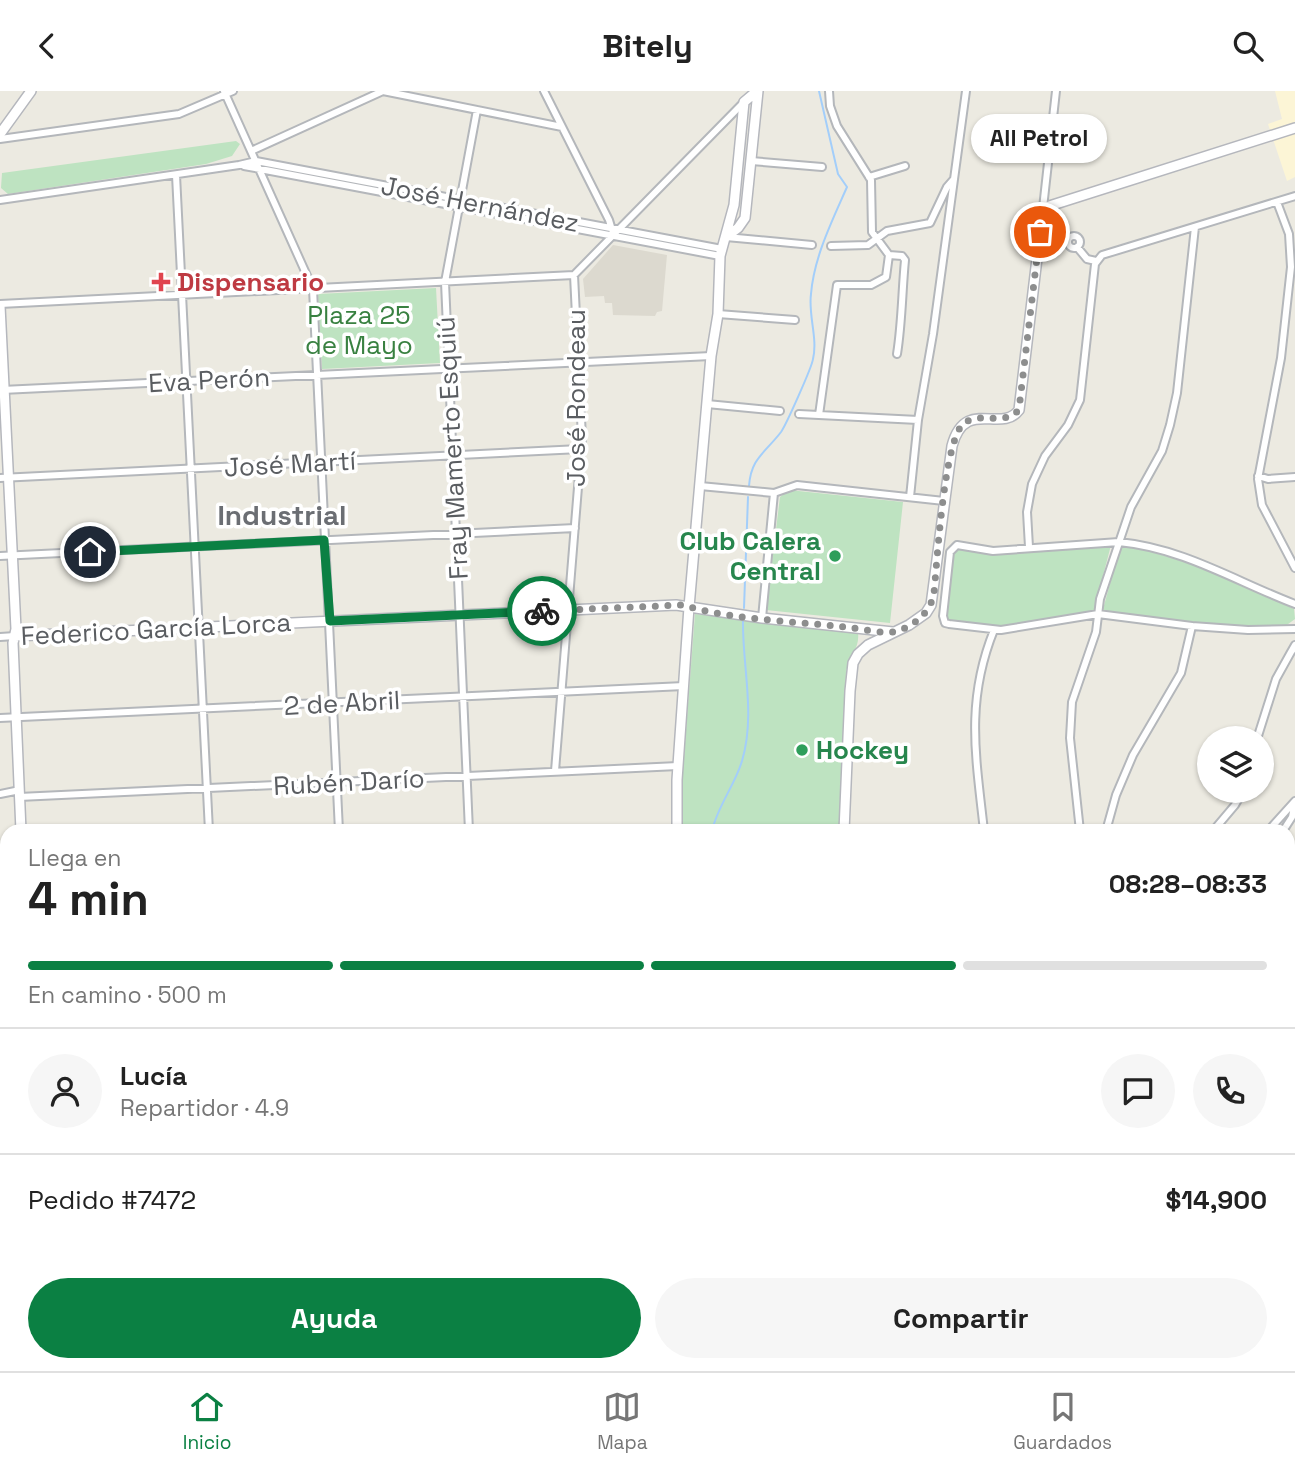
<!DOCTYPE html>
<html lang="es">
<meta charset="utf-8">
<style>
body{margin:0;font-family:"Space Grotesk",sans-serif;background:#f6f6f6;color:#222;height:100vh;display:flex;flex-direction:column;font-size:26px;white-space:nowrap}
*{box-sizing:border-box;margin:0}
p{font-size:23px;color:#767676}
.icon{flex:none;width:38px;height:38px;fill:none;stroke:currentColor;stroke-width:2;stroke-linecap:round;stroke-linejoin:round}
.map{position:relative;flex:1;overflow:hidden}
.panel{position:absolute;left:0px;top:733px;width:1295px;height:548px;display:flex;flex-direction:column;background:#fff;border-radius:21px 21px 0 0;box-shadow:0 2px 5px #0004}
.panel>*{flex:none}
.fabs{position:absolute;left:1197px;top:635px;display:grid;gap:14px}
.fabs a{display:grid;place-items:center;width:77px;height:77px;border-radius:50%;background:#fff;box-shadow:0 2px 5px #0004;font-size:35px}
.pin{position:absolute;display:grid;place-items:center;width:60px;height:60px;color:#fff;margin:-30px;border:4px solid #fff;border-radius:50%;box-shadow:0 2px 7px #0007}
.courier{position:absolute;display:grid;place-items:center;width:70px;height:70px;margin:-35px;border:5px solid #0b8043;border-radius:50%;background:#fff;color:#222;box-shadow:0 2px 9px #0007}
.bubble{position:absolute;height:49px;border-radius:24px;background:#fff;box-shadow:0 2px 5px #0004;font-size:23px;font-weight:700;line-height:49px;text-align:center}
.overview em{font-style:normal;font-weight:700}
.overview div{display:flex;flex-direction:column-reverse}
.overview{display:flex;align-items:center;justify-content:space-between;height:119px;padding:0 28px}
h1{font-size:46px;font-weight:700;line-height:52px}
.bar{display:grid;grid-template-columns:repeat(4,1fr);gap:10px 7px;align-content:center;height:84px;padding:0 28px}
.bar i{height:9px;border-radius:5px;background:#e0e0e0}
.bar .on{background:#0b8043}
.bar p{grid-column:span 4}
.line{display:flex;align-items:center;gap:18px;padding:0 28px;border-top:2px solid #e0e0e0}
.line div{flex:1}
.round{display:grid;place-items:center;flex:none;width:74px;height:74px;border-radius:37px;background:#f6f6f6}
.cta{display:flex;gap:14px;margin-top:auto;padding:14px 28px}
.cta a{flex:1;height:80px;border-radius:42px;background:#0b8043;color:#fff;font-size:28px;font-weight:700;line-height:80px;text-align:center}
.cta a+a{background:#f6f6f6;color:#222}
header{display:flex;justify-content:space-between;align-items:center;height:91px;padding:0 28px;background:#fff;font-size:32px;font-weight:700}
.tabs{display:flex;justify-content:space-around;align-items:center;height:98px;border-top:2px solid #e0e0e0;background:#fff;font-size:19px;color:#767676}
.tabs a{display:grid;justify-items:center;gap:4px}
.tabs .on{color:#0b8043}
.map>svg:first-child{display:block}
.commercial{fill:#fcf5d6}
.education{fill:#dcd9cf}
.green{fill:#bee3c1}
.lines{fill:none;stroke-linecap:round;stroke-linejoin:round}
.stream{stroke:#a3cefa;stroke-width:2}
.street-casing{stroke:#b4b7bb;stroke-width:10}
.secondary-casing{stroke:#b5b7bd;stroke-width:12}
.street{stroke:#fff;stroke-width:6}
.secondary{stroke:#fff;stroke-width:9}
.done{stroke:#8d8e8e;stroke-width:7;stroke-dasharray:0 12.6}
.route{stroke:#0b8043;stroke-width:9}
.health-dot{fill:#e0444e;stroke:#fff;stroke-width:2.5}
.leisure-dot{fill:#2e9e5b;stroke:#fff;stroke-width:2.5}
.labels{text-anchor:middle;stroke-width:7;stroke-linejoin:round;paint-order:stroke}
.street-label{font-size:26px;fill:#5a5d61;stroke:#fff}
.health-label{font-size:26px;font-weight:bold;fill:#be3a42;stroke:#fff;text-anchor:start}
.park-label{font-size:26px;fill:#398141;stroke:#fff}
.leisure-label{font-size:26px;font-weight:bold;fill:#27864d;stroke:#fff;text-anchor:end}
.neighbourhood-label{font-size:28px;font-weight:bold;fill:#6b6e73;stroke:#fff}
</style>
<header><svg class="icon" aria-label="back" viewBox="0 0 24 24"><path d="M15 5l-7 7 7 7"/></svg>Bitely<svg class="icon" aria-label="search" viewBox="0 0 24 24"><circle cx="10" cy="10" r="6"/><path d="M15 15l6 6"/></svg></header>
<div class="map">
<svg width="1295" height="1280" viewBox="0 0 1295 1280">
<rect width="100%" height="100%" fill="#eceae1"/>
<path class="commercial" d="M1275,0H1295V86L1287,90L1268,33L1282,28Z
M7,849V1048H0V851Z"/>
<path class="education" d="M613,154L667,164L662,220L657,221L655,225L613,224L612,212H605L604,205L585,206L583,188Z"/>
<path class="green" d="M236,50L240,53L232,65L206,73L8,103L1,97L2,82Z
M436,197L440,272L322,278L318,203Z
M789,399L903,411L890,532L766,519L780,406Z
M1111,454L1094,520L998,536L948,529L946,525L954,460L957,458L989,462Z
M1124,455C1185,466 1238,492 1294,518L1295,528L1284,536L1189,533L1105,520L1103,518L1120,457Z
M695,523L858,542C860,557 849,566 846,581L841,740H682L683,678Z
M1295,1025V1280H835L834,1274H1288V1029Z"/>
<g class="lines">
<path class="stream" d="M749,395C751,367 765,362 781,341C786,334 812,276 813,268C818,247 808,224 811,203C814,166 832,130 847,96L838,83L819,0
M744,517L748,406
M712,740C717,716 735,694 742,670C756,623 742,575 743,528
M752,1274L754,1280"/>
<g class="street-casing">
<path id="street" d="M224,0L313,198L339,740
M383,0L562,36
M544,0L609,129L612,139
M0,48L179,23L233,0
M251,60L383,0
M751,70L822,76
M244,75L720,165
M176,84L209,740
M869,86L905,75
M0,109L239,74L256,70L722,158
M1277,111L1289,143L1291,176L1281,267L1258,388L1262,414L1295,477
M1043,117L1056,0
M1068 151a6 6 0 1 1 12 0a6 6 0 1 1-12 0Z
M726,146L812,154
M831,155L868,154L887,140L930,132L947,96L954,88
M1077,156L1087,168L1096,170
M889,164L902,165L905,169C902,200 902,232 897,263
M0,213L574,184L744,11
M718,223L795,229
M2,299L711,265
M707,313L780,320
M799,323L918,329
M819,324L837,194H871L886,186L889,164L872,141L871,89L837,35L830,15L829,0
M1258,385L1268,388L1295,386
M0,387L580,358
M700,395L774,402L797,394L944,410
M910,406L918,329L933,243L966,0
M1029,456L1027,421L1032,393L1045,365L1068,334L1080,309L1095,173L1102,164L1295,105
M0,465L575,437
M1295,513C1237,491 1183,457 1119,451L993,460L957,454L950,461L943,525L945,532L949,533L1001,539L1098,523L1192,535L1248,539L1295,538
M762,527L774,402
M0,546L15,545
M1295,554L1291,561L1295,556
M0,627L684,595
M1257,648L1276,588L1291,561
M555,680L582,347L574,184
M0,703L20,699
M19,706L678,675
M469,740L445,191L477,19
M984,740C976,666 965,611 994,539
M1080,740L1070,647L1072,611L1096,541L1100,508L1131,416L1162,360L1170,334L1177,302L1195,136
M1106,740L1116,704L1133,664L1181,582L1192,535
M1213,740L1235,714L1243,700
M1268,740L1295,710
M1283,740L1292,726L1295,711
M0,920H7
M0,1113L7,1114
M26,1274V1280
M343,1274L352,1280
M432,1274V1280
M100,1280V1274
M176,1280L177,1274
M234,1280L236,1274
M514,1280L522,1274
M531,1280L546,1274"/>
</g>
<g class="secondary-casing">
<path id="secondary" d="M0,43L31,0
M726,146L738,137L745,127L758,0
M0,215L16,538L13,552L21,740
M15,545L676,514L762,527L893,541
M677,740V689L689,516L711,265L718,223L720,165L734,114L744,11L757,0
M844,740L850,600L853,572L858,563L868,554L909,534L926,522L931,514L952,355C965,306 1001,343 1019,319L1043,117L1295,37
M0,1058H7
M679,1280L680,1274"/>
</g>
<use href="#street" class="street"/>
<use href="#secondary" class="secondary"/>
</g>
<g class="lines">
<path class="done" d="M542,520L682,514C734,529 791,530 845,536C859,537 879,543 893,541C913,537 931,521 934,502C937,473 944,347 964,332C981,320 1007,336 1019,318L1040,141"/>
<path class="route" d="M90,461L324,449L330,530L542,520"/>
</g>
<path class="health-dot" d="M157.5 180.5h7v7h7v7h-7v7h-7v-7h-7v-7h7z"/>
<g class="leisure-dot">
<circle cx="835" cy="465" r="7"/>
<circle cx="802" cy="659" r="7"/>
</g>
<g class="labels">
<g class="street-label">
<text transform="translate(480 113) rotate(11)" y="9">José Hernández</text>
<text transform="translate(209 289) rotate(-3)" y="9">Eva Perón</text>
<text transform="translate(576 307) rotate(-90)" y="9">José Rondeau</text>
<text transform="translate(452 357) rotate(-93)" y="9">Fray Mamerto Esquiú</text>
<text transform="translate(290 373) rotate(-3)" y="9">José Martí</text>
<text transform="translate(156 538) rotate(-3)" y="9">Federico García Lorca</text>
<text transform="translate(342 612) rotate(-3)" y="9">2 de Abril</text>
<text transform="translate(349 691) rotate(-3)" y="9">Rubén Darío</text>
</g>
<g class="health-label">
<text x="177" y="200">Dispensario</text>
</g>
<g class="park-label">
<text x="359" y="233">Plaza 25<tspan x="359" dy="30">de Mayo</tspan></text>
</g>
<g class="leisure-label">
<text x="821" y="459">Club Calera<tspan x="821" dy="30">Central</tspan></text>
<text x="816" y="668" text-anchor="start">Hockey</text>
</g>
<g class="neighbourhood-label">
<text x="282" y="434">Industrial</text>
</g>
</g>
</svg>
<div class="fabs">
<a><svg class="icon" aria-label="layers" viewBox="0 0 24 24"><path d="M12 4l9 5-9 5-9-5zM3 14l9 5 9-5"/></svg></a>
</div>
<div class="pin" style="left:1040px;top:141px;background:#ea580c"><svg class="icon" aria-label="bag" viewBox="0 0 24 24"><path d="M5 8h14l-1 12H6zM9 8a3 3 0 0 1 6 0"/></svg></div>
<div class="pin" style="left:90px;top:461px;background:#1f2937"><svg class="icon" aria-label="home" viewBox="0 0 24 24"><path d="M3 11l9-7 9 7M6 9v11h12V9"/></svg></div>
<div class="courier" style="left:542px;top:520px"><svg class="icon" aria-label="bike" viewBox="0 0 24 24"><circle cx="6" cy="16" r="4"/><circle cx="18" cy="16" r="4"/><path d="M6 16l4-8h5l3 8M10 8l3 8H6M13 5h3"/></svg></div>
<div class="bubble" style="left:971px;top:23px;width:136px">All Petrol</div>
<section class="panel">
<div class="overview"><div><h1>4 min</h1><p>Llega en</p></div><em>08:28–08:33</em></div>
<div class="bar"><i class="on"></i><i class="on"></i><i class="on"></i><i></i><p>En camino · 500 m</p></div>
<div class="line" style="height:126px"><a class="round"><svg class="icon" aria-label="person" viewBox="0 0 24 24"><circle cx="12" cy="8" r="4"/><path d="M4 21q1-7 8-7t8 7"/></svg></a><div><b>Lucía</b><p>Repartidor · 4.9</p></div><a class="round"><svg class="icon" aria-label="chat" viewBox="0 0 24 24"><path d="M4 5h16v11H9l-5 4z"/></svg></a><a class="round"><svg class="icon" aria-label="phone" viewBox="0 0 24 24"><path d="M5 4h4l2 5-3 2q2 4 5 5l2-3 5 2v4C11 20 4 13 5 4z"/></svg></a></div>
<div class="line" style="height:91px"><div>Pedido #7472</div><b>$14,900</b></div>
<div class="cta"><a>Ayuda</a><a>Compartir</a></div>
</section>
</div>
<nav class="tabs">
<a class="on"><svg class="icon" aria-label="home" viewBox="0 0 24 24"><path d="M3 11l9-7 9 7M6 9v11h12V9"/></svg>Inicio</a>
<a><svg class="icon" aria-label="map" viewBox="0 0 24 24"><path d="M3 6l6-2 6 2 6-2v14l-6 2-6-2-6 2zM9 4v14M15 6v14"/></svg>Mapa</a>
<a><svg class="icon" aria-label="saved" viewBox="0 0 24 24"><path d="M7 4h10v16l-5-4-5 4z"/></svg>Guardados</a>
</nav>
